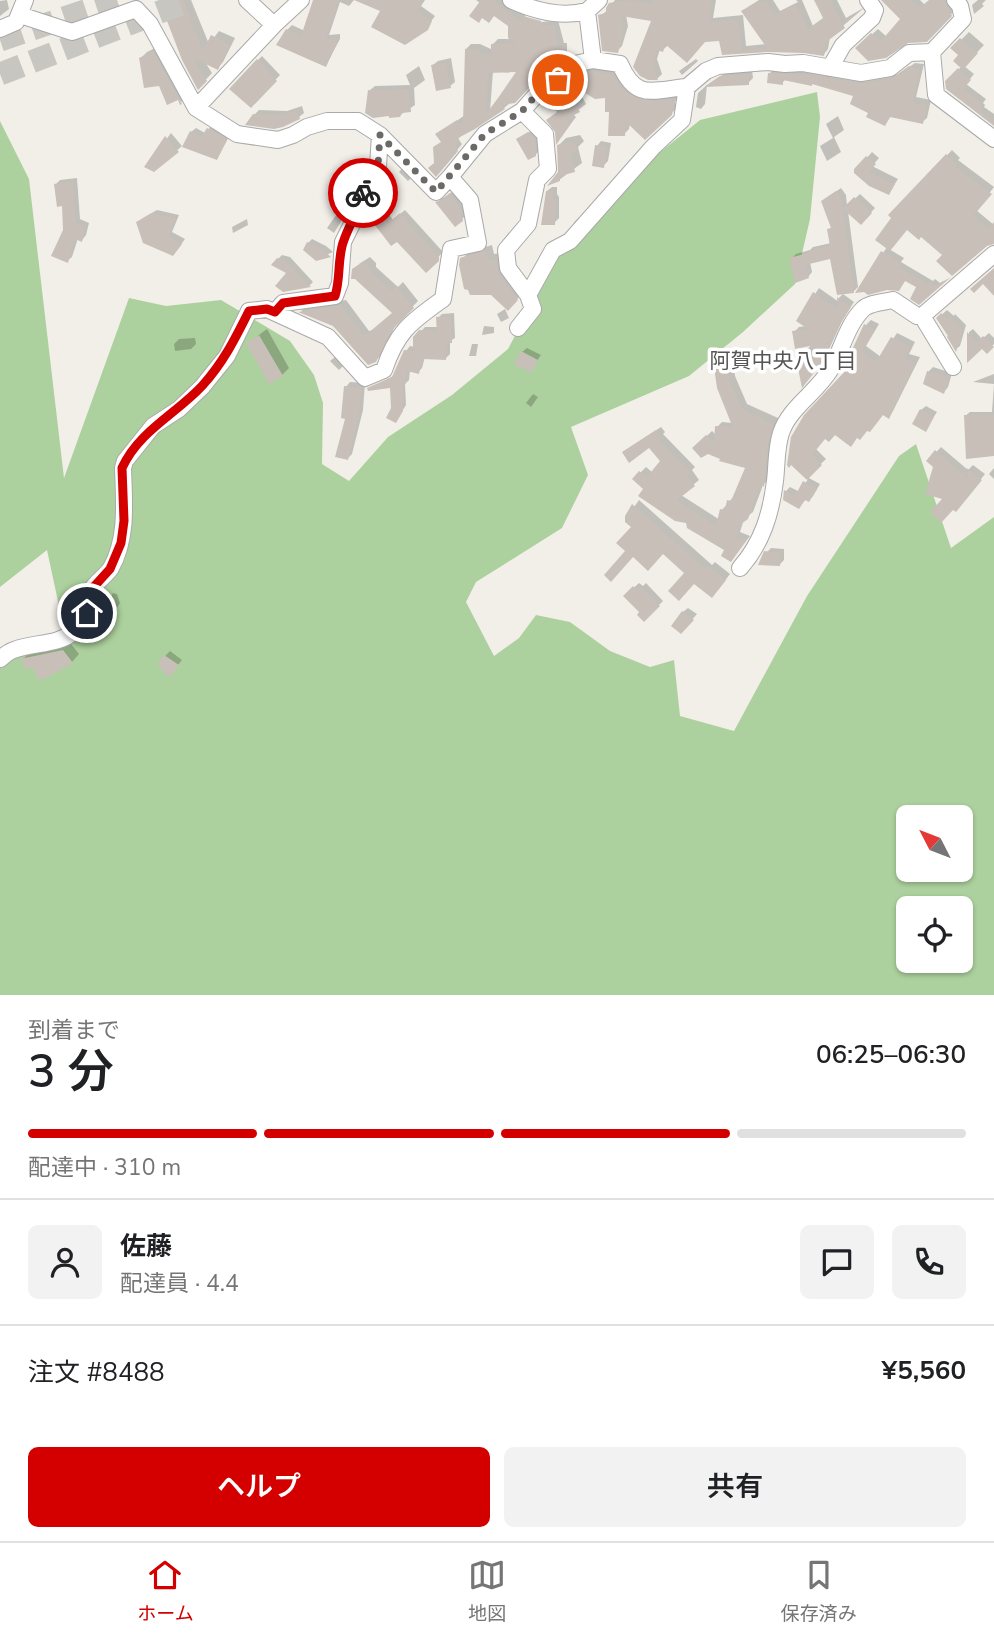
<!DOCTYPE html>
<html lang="ja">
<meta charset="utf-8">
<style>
body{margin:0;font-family:"Nunito Sans","Noto Sans JP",sans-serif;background:#f2f2f2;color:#202124;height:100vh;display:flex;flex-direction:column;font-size:26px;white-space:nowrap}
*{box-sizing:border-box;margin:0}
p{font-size:23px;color:#757577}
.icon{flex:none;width:38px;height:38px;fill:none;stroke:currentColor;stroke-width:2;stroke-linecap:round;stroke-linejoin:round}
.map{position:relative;height:995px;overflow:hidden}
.details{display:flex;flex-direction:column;background:#fff;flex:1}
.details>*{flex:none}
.needle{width:46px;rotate:312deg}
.buttons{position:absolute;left:896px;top:805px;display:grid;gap:14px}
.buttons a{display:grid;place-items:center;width:77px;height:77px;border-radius:10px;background:#fff;box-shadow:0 2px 5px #0004;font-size:35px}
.pin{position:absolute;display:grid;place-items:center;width:60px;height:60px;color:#fff;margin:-30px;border:4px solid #fff;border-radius:50%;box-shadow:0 2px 7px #0007}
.courier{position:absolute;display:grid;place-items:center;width:70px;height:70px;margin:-35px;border:5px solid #d40000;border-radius:50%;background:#fff;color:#222;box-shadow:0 2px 9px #0007}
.overview em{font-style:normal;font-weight:600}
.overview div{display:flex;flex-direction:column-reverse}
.overview{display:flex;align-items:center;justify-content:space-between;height:119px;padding:0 28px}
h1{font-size:46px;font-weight:600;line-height:52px}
.bar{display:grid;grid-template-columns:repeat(4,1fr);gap:10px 7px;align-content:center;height:84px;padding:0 28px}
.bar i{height:9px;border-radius:5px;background:#e0e0e0}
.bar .current{background:#d40000}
.bar p{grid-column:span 4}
.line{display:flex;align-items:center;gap:18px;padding:0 28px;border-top:2px solid #e0e0e0}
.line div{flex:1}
.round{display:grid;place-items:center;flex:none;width:74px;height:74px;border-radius:10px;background:#f2f2f2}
.action{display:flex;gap:14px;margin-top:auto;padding:14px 28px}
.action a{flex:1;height:80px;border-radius:10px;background:#d40000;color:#fff;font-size:28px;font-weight:600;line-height:80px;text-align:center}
.action a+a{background:#f2f2f2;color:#202124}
.dock{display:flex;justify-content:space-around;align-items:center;height:98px;border-top:2px solid #e0e0e0;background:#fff;font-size:19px;color:#757577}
.dock a{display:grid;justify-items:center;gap:4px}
.dock .current{color:#d40000}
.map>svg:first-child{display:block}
.forest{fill:#add19e;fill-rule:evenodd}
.shadow{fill:#0003;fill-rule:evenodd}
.building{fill:#c7bfb8;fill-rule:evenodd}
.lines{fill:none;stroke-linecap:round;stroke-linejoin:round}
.highway-tunnel{stroke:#c8c6c1;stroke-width:23;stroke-dasharray:23 11;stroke-linecap:butt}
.minor-casing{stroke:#a9a9a9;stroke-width:18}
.minor{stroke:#fff;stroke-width:16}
.done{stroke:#6b6a68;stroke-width:7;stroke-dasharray:0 12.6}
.route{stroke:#d40000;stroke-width:9}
.labels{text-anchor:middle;stroke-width:7;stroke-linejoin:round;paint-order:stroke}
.neighbourhood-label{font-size:21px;fill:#555;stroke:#fff}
</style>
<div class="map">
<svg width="994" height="995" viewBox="0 0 994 995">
<rect width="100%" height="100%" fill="#f2efe9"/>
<path class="forest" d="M817,92L820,117L810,219L795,284L743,332L689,376L571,427L588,475L562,528L476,582L466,602L494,656L519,638L536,615L570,622L610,651L650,667L674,660L680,716L734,731L807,596L899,456L916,444L951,548L994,517V995H0V655L13,641L73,638L59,606L47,550L0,587V121L29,179L64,478L129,298L166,306L221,300L290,341L314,375L323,403L322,464L349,481L388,437L452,395L508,349L575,221L700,120ZM908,817H961V870H908ZM908,908H961V961H908Z"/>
<path class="shadow" d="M7,0L9,9L0,16V1Z
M163,0H191L209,44L219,31L235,38L223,62L217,68L205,62L212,73L199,87Z
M332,0H354L349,6L340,2L329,35L340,34V39L326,65L287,30L292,25L305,31Z
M360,0H425L421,6L435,16L426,28Z
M476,0H505L525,15L527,24L558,20L564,43H567V55L504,108L463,134L458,139L462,144L441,170L436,163L442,141L438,134L465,115L466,49L471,44H480L493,50V44L498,39H510V25ZM520,70L490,112L493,71Z
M615,0H716L713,18L743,15L746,46L767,44L748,7L759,0H773L780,11L798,2L796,0H802L813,26L825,17L816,0H837L846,18L865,7L830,37L828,49L824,54L805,51L724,53L720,39L669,44L663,50L660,49L657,59L662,74L658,78H648L653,20L626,15L628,26L622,46L617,51L600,16L608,10Z
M882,0H920L925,5L931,0H951L956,9L926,40L857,48L878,29L887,37L903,19Z
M978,0H986L982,4L984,6L974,14L972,5Z
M969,32L984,45L964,66L974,74L966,84L986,99L983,103L985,105L984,107L994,114V124L947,82L962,66L961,55L953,48Z
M159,46L187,96L182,102L160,84L141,58L147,52Z
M262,56L280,75L251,105L231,88Z
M451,58L455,82L450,86L433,65L438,61Z
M696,59L698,61L682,75L679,71Z
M915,63L924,64L916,97L931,100L927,118L922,122L891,116L885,124L856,95L813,82L786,79L782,83L770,73L774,69L808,70L868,80L899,74Z
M419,66L425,80L414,88L415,105L400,115L370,90L375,86L410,85L406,75Z
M600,66L618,69L631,87L679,95L675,102L677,108L645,138L630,123L629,129L624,134L611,110L606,96L576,85L586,104L573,114L576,117L558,141L557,92L574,82L588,69Z
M752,70L753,78L748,83L708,85L727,72Z
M707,85L705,104L701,109L696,107L698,93Z
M302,106L304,113L299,117L254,115L259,110L287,111Z
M838,116L844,130L834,137L841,152L827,161L820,146L833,138L826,124Z
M213,124L230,135L217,158L191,132L196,128L205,133Z
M534,129L539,134L540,150L535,155L518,139Z
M171,133L182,146L154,170L146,167Z
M580,135L584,141L578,147L582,163L559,180L558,146L566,138Z
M601,141L611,143L608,161L603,166L597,146Z
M952,150L960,158L958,160L994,187L976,210L994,225V243L944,254L921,235L907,228L889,249L904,258L901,262L933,281L935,279L940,283L945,280L919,303L918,287L906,280L898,289L858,291L887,247L894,218L891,215Z
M872,152L879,158L872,166L898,179L889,193L856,170Z
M404,166L414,175L408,181L399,172Z
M77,178L80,219L89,223L86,235L82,240L78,238L72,257L67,261L63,205L55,185L60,180Z
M552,187H557V194L559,197V218L554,223L547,191Z
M841,188L846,195L847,206L860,194L875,208L861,223L848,211L858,287L853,292L831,257L810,262L812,272L808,277L791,259L796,254L810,250L813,247L831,243L829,230L832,227L828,197Z
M455,190L465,205L467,214L462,219L437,202Z
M157,210L179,215L172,232L185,239L177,250L143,218Z
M386,210L393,220L405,210L443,252L426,270L378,216Z
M339,211L345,215L334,233L327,228Z
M247,219L248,225L233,233L232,227Z
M312,239L326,246L333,252L317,259L308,243Z
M492,245L494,254L502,253L523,292L515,302L492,293L462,259L469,252Z
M282,255L290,257L313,282L308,287L273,264Z
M370,257L376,263V267L398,287L403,282L418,301L396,324L381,355L375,361L334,325L301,311L305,307L346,300L369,331L374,330L394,313L359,264Z
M819,288L839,302V298L843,294L854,302L843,319L825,358L803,384L814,344L794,332L799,327L807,326L798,320Z
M505,309L509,318L501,322L497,314Z
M947,310L954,316L955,314L966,325L960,346L956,349L938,318Z
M454,313L455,338L450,341V354L446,358L425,357L422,368L418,372L410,370L409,380L405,384L406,405L396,421L392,386L369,389L395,375L406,351L410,346L415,347V338L425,327H439L438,318L442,314Z
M871,320L879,324L866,346L881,357L897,333L915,342L909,354L920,357L893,411L888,417L883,414L826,437L816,449L826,459L807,477L820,484L813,496L809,500L806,499L799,507L785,499L786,491L790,487L800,492L808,479L791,463L851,368L847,365L866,325Z
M484,326L494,327V333L482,335Z
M267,329L289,368L282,375L248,343Z
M973,329L982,339L989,333L994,338V344L987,351L982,346L968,359L969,332Z
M195,338L196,344L191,349L175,351L174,344L179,339Z
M472,344H478L476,356H469Z
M527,348L541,355L530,371L522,352Z
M335,357L343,366L339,370L330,361Z
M733,361L735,376L747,404L778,418L772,436L768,480L763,485L753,512L744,519L740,532L750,536L731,560L726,550L634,479L646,467L653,473L663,461L649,446L629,448L661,427L665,432L663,434L695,467L692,470L699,480L681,495L720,520L722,510L734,496L747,467L694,448L712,431L716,435L717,427L722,422L733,423L716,368L721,362Z
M933,367L952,373L948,387L944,392L928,372Z
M994,374V451L965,416L970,412H992L994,384L973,382Z
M350,382L365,383L363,410L352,454L347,459L346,387Z
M533,394L538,397L531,407L526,403Z
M926,406L937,412L925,430L921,410Z
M941,447L968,470L973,465L985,474L960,505L945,499L935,467L928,461Z
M994,468V479L989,474Z
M639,500L712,565L715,562L730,574L718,590L686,573L663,552L627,551L634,527L627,517Z
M771,548L784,549V560L779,565L766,553Z
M639,583L643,586L646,583L663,601L644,620L641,612L625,596Z
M113,593L117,594L120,603L104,629H92Z
M688,608L697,614L681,632L683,612Z
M71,644L79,654L72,662L40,679L33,665L23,659L30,652Z
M170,651L182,660L174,670L165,656Z"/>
<path class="building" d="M159,0H183L203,51L211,35L230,45L218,70L193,58L207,81L198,90L182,60Z
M313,0H339L326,39L336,38V45L326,67L276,45L286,29L301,36Z
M354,0H424L418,11L432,21L428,30L405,45L371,27L380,11Z
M481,0H493L523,22V16L541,21V26L554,25L559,48H563L562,62L531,86L515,103L502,105L505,109L475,129L458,138L460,141L454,144L458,151L436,177L428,168L434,163L433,147L441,142L435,134L457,120L458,124H463L465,49H474L491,56V44L516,43L508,38V26L494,16L489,23L482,18L479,23L469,16ZM516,72L498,98L486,114L488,73Z
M627,0L651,4L653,0H712L709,22L738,19L742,50L767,48L741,11L760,0L764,4L767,2L775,15L796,4L808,29L823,18L814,0H830L845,28L826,42L824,56L804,53L767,52L722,55L719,41L705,42L687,63L665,44L663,52L657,50L653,65L658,80H648L640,76L633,67L651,21L621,16L624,32L618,53L602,51L598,15L606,13V8L609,3Z
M881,0H911L919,8L929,0H945L952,16L927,42L908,43L886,58L868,61L855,48L871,33L881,41L900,19Z
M960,38L978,53L963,70L953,61L958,55L950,48Z
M153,51L182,104L180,105L178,100L167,105L159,86L144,88L139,58Z
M257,59L277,81L251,108L229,89Z
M446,62L451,88L436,91L431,65Z
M909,66L920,69L913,102L927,105L923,124L890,117L885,126L866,117L868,113L850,104L853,96L812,84V86L783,80V85L767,83L768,73L802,74L863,83L892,78Z
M958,68L971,80L963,89L983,104L980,108L982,110L981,112L994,121V126L946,89L945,81Z
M593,71L613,74L624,90L636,98L654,101L675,99L673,107H670L673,110L672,115L645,140L626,122L625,136H608L609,112H605V98L595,99L570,84L581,74Z
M749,74V85L704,87L720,76Z
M566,86L580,112L566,119L570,125L556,145L555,132L546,120L557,112L548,99Z
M409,89L411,112L402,113L400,117L389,118V116L373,118L365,113L368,90L382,91Z
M297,110L300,119L283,127L274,129L245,125L253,114L281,115Z
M207,128L227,140L217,160L182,147L190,131L201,137Z
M528,132L535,139L536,156L528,160L516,139Z
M165,136L179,152L154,172L144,167Z
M573,141L578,149L571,154L575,172L560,176V181L547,186L558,172L557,145Z
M595,145L607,147L604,168L592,166Z
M946,154L957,164L955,166L992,194L973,216L988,229L994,222V244L987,246L952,276L936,261L942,255L921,237L919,240L907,230L890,251L875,240L891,218L888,215Z
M866,156L876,164L869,172L895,184L889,195L869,186L854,173V169Z
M73,181L76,223L85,227L82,242L75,239L68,263L51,256L63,230L62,206L57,207L54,184Z
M546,191H553V199L556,202L555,225H541Z
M836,191L842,200L843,208L854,197L872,213L861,225L843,209L854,293L837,295L830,259L805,265L809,278L795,283L789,258L808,253L807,251L830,246L827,229L831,228L821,201Z
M450,193L461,210L463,221L455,227L435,202L443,200Z
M152,213L176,219L169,236L182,244L173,256L143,243L136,222Z
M380,213L388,223L400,213L439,257V261L426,273L397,242L391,246L371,220Z
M307,242L323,250L331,257L316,261L303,250Z
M486,250L488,260L496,259L499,274L518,300L508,311L491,295H470L468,290L464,289L459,265L460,258Z
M881,251L901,263L898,267L928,284L930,282L935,286L951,277L919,305L910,299L916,287L905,281L899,291L887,290L868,295L864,292L855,293Z
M277,258L286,261L311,287L283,292L275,286L286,273L271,265Z
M364,261L371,269V272L392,291L397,286L414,308L391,331L376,362L368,365L333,326L298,312L341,305L363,335L367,334L392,313L355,279H351L352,269Z
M994,268V296L983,284L974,293L970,289Z
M813,292L838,309L837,297L851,307L839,326L821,364L802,388L797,363L810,346L795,349L792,331L808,329L796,321Z
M941,313L948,319L950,317L963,330L956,352L947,337L948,336L936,318Z
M451,316L452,343H447L446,360L422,359L419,374L407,371L405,386H402L403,411L396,423L386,418L391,408L390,388L368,391L367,388L392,377L404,350L413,351V337L419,330L433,331L437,335L436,317Z
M864,324L875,330L862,351L876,362L891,337L911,347L905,359L916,362L889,419L883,415L870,432L867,431L860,440L857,438L851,447L835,435L829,442L825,439L812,455L822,465L807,480L791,465L789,468L787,465L791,437L804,415L848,368L845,365Z
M967,332L977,342L983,336L994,347L987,354L982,349L967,363Z
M259,335L283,376L269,384L246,343Z
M521,351L538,360L531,373L514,364Z
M729,365L730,382L742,409L774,424L768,442L764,487L761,484L748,519L741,524L736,537L746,541L731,562L721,556L724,550L687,528L686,523L675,521L638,496L643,489L632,479L639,471L647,477L660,461L649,448L629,463L622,452L656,430L661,439L659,440L691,473L687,475L695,486L677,500L716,526L720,509L725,510L727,500L731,501L745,468L719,461L720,459L708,454L701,458L692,448L706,435L714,443L715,426L733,428L717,388L714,367Z
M927,371L949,377L944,394L923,384Z
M344,386L362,388L359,416L348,460L335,457L345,419L341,418Z
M920,409L934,417L926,432L912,424Z
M964,415H994V456L966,459Z
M935,450L968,478L967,468L982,480L956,512L953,510L941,523L930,512L942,499L925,494L933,467L926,461Z
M803,481L817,489L809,502L805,500L799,509L783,500L784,490L795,496Z
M632,504L706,569L708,566L726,580L712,598L694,584L679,601L668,591L684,573L663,554L648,571L633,557L611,582L604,575L625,551L616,543L631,527L625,522V516Z
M764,551L781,553L780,566L758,565Z
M633,586L637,590L640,586L660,606L644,622L637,615L639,612L623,596Z
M107,596L114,598L117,608L104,631L100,629L91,644L82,639L91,628L102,608L100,607Z
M682,611L694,620L681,634L671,626Z
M63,650L73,663L40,681L32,667L27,670L20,659Z
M164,655L179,665L170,677L163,672L158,663Z"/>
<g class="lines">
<path class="highway-tunnel" d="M0,40L117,0
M0,74L191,0"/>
<g class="minor-casing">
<path id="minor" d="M247,0L274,25
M511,0C535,11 561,18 587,11
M955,0L960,6L963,19L932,52L936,95L994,139
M0,29L16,22L25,0
M593,60L587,11L599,0
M830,68L843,45L872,18L875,10L868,0
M196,108L274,25L301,0
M522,111L545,134L548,169L537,180L528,224L506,250L508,268L528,295
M450,177L485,134L522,111L537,94L567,73L575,64L593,60L620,64C636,101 652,90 687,87
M275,312L283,303L335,296L340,283L343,242L358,212L365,181L378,166L380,135
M922,316L994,254
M518,328L533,309L528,295L553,250L570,241L653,147L682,120L687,87L706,71L718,66L768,62L785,64L803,63L861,73L890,68L909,53L932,52
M740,568C762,543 771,514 775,481C777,464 776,448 781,433C789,408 816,393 830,370C842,351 846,326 863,309C869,303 884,302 893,300L917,316H922L953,367
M0,659C4,656 9,651 14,650C33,642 57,646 75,631C88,620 85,606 90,592C94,583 106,576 111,568C128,537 124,502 123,468L125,461L153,426L179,409L202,387L227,356L249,311L267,309L328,337L365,378L384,370C397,331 411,322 443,299L451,249L478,243L470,200L450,177L436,192L380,135L358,121H327L307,127L293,135L278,140L237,134L196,108L150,24L136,9L72,32L20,15"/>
</g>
<use href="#minor" class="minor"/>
</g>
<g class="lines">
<path class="done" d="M363,193L365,181L378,166L380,135L436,192L485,134L522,111L537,94L558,80"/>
<path class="route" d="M87,613L90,591L110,569L121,543L124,521L122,468C139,431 176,414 202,386C223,363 235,339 249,311L267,309L275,312L283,303L335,296C341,278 337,257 344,240C350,223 358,213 363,193"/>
</g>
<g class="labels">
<g class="neighbourhood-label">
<text x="783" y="368">阿賀中央八丁目</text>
</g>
</g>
</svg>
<div class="buttons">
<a><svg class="needle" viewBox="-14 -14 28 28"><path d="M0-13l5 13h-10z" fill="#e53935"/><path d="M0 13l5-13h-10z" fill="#757577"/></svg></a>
<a><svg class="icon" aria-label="locate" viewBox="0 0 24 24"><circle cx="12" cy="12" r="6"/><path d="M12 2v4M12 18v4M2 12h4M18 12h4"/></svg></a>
</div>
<div class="pin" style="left:558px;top:80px;background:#ea580c"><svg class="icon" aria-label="bag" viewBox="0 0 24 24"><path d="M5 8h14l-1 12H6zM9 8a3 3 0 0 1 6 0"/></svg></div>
<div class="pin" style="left:87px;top:613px;background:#1f2937"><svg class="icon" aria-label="home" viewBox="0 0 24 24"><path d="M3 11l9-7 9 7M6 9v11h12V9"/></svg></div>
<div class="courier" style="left:363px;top:193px"><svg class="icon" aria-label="bike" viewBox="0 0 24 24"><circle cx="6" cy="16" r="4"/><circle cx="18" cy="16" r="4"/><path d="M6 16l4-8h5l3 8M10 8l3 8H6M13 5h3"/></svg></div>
</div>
<section class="details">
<div class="overview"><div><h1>3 分</h1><p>到着まで</p></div><em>06:25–06:30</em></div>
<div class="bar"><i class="current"></i><i class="current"></i><i class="current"></i><i></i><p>配達中 · 310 m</p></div>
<div class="line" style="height:126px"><a class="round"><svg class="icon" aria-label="person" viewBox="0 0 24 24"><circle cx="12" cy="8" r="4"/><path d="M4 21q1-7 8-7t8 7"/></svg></a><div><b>佐藤</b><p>配達員 · 4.4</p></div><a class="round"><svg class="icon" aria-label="chat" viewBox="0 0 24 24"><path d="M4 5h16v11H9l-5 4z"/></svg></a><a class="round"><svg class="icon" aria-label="phone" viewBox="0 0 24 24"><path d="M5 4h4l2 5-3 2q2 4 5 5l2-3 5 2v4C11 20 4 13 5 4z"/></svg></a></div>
<div class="line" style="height:91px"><div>注文 #8488</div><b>¥5,560</b></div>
<div class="action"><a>ヘルプ</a><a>共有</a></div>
</section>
<nav class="dock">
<a class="current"><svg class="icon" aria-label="home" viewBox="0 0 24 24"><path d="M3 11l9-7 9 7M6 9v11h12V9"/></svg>ホーム</a>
<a><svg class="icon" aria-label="map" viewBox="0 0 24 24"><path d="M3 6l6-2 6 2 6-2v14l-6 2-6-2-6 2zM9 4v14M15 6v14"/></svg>地図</a>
<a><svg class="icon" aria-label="saved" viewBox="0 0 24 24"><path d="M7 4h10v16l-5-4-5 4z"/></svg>保存済み</a>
</nav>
